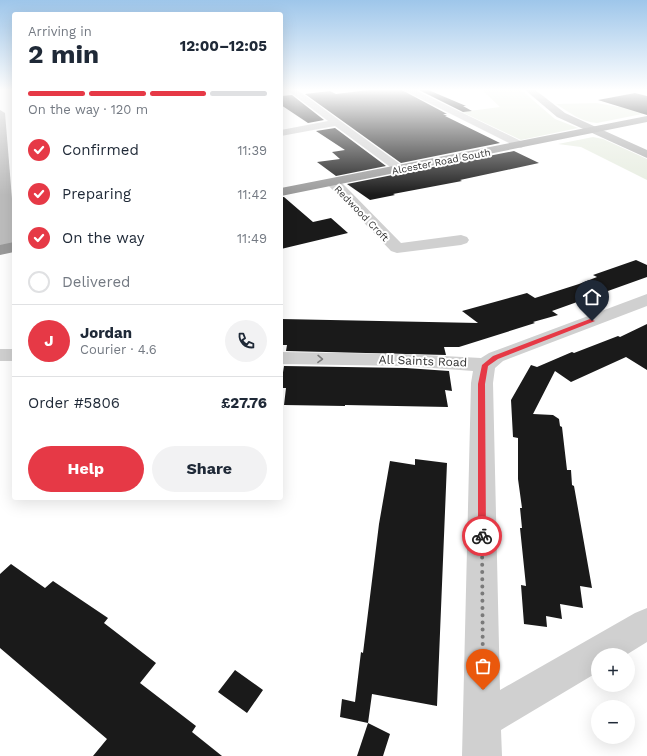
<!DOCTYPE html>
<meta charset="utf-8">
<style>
body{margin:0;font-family:"Work Sans",sans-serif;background:#f2f2f3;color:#1f2937;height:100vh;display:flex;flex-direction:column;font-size:15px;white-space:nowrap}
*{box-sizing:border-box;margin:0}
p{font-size:13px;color:#747a83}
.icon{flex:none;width:22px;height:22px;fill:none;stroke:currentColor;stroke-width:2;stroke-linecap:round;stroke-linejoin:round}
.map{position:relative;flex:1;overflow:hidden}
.drawer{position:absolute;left:12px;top:12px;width:271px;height:488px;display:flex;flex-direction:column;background:#fff;border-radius:4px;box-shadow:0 4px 16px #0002}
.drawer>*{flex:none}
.buttons{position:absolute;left:591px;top:648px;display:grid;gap:8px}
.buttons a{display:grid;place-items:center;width:44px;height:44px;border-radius:50%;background:#fff;box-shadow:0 4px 16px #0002;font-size:20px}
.pin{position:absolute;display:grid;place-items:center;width:34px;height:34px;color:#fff;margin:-41px -17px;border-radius:50% 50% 50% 0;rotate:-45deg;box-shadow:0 0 4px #0007}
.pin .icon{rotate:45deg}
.courier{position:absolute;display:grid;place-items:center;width:40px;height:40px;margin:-20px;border:3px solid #e63946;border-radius:50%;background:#fff;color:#222;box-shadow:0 1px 5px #0007}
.overview em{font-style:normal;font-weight:700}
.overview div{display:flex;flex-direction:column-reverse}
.overview{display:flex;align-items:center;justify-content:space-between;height:68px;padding:0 16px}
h1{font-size:26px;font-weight:700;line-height:30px}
.bar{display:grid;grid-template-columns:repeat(4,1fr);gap:6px 4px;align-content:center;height:48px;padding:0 16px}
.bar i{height:5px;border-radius:3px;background:#e0e1e3}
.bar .active{background:#e63946}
.bar p{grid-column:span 4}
.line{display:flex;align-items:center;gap:10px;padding:0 16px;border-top:1px solid #e0e1e3}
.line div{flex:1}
.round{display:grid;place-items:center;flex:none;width:42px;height:42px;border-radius:21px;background:#f2f2f3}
ol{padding:0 16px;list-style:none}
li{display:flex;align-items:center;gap:12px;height:44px}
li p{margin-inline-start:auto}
li .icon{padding:4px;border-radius:50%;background:#e63946;color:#fff;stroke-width:4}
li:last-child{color:#747a83}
li i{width:22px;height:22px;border:2px solid #e0e1e3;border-radius:50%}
.action{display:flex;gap:8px;margin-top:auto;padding:8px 16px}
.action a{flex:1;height:46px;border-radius:24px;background:#e63946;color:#fff;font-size:16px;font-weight:700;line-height:46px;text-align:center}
.action a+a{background:#f2f2f3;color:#1f2937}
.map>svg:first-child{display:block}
.green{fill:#e6ecdf}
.building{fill:#1a1a1a}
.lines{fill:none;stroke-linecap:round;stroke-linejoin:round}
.street{fill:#d0d0d0;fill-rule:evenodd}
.secondary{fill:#bdbdbd;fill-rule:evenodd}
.primary{fill:#ababab;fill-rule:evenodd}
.highway{fill:#9a9a9a;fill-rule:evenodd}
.oneway{stroke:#7a7a7a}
.route{fill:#e63946}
.done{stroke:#7a7a7a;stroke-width:4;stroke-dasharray:0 7.2}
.labels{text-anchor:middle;stroke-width:4;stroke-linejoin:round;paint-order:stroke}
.far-street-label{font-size:10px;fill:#333;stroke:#fff}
.street-label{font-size:12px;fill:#333;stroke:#fff}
</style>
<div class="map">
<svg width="647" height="756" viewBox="0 0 647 756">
<rect width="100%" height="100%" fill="#fff"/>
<path class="green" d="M481,89H520L555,119L578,128L521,140L462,112L500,107Z
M647,102V113L597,123C581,122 569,112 556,104L597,103L618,107Z
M593,137L603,139L647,159V180L581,147L558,144Z"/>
<path class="building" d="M377,89H400L447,114H443L447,116H445L500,143L401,163L305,94L330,91L336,94Z
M417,89H426L466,106H463L472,111L463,112Z
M635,93L647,96V115L598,100Z
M292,95L324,120L308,123L281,105V96Z
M335,128L386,166L336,176L317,162L340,159L332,152L345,150L316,131Z
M514,151L539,163L460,180L462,181L393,194L395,195L370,200L347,184Z
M281,197H284L313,222L331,218L348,233L281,249Z
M636,260L647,265V277L552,311L558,315L533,322L535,323L459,347H444L446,355L286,351L287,345H281V319L478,323L462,311L527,293L535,298L579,284L597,277L593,275Z
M647,324V370L626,357L571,382L555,371L533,414L553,415L559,419L560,426L562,427L567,470H571L572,485L574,486L592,588L580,586L583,608L560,604L562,619L546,616L547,627L524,624L521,585L526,586L520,528H522L520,508H522L518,479V438L513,437L511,400L531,365L537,367L572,352L574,353L618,336L620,337Z
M284,366L406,368L449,371L452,391L445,390L448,407L345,405V406L284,405L286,388H281V385Z
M415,459L447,463L437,706L372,694L368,723L340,717L342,699L355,702L361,652L363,653L379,524L390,461L415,465Z
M11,564L45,588L53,581L108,618L104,623L156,663L140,683L196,726L192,732L222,756H93L107,739L0,648V574Z
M235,670L263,690L247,713L218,692Z
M368,723L390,734L383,756H357Z"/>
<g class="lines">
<path class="street" d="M286,89H296L407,169L405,172H397L335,126L281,136V130L328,121Z
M401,89H413L525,143L527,145L521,148L517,147Z
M333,178L338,179L346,187L401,243L461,235L467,237L469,240L467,243L461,245L397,253L391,251L328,185L326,182Z
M647,294V306L503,361L495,368L493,383L500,690L635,613L647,608V642L626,655H598V672L501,730L502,756H462L471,383L473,371L406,366L281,364V352L406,354L481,358L489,353Z
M0,349H14V361H0Z"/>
<path class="secondary" d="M0,110L5,113L14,223V251L8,253L2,251L0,248Z"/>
<path class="primary" d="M524,89H534L565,113L647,150V158L557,117Z"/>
<path class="highway" d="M647,116V122L281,196V188Z
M14,242V252L0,255V245Z"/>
</g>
<defs><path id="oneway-chevron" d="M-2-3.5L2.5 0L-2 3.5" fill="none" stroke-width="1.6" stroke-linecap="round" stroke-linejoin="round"/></defs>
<use class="oneway" href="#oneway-chevron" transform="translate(320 359) rotate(1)"/>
<linearGradient id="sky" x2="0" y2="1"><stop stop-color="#9ec6ea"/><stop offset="0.46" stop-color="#fff"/><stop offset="1" stop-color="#fff" stop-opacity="0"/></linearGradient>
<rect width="647" height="195" fill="url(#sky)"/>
<path class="route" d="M590,319L595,321L498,359L488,366L485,384L486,536L485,538H478V384L482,365L493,356Z"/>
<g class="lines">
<path class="done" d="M482,536L483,690"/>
</g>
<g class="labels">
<g class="far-street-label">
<text transform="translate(441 161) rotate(-11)" y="4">Alcester Road South</text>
<text transform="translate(362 213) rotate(46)" y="4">Redwood Croft</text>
</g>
<g class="street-label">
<text transform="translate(423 361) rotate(2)" y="4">All Saints Road</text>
</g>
</g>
</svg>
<div class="buttons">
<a>+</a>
<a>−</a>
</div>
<div class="pin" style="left:483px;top:690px;background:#ea580c"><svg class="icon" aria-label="bag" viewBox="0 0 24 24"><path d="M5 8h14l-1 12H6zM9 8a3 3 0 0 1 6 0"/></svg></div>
<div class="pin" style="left:592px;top:321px;background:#1f2937"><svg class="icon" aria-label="home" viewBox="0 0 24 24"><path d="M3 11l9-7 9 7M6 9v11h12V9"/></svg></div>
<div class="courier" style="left:482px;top:536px"><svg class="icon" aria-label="bike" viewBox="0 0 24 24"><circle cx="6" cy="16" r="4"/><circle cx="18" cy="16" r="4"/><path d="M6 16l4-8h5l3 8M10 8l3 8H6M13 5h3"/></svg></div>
<section class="drawer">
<div class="overview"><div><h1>2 min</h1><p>Arriving in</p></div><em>12:00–12:05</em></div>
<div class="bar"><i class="active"></i><i class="active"></i><i class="active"></i><i></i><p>On the way · 120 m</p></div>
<ol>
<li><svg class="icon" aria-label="check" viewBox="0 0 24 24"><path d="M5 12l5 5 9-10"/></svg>Confirmed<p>11:39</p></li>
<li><svg class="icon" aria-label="check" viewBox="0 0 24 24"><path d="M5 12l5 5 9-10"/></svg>Preparing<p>11:42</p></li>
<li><svg class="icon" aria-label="check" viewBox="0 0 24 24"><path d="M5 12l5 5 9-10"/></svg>On the way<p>11:49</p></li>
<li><i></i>Delivered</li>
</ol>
<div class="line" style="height:72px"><b class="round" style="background:#e63946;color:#fff">J</b><div><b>Jordan</b><p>Courier · 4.6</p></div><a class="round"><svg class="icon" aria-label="phone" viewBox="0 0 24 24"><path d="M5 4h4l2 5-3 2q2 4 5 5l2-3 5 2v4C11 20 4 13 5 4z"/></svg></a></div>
<div class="line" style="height:52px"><div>Order #5806</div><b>£27.76</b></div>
<div class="action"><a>Help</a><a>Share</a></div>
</section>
</div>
